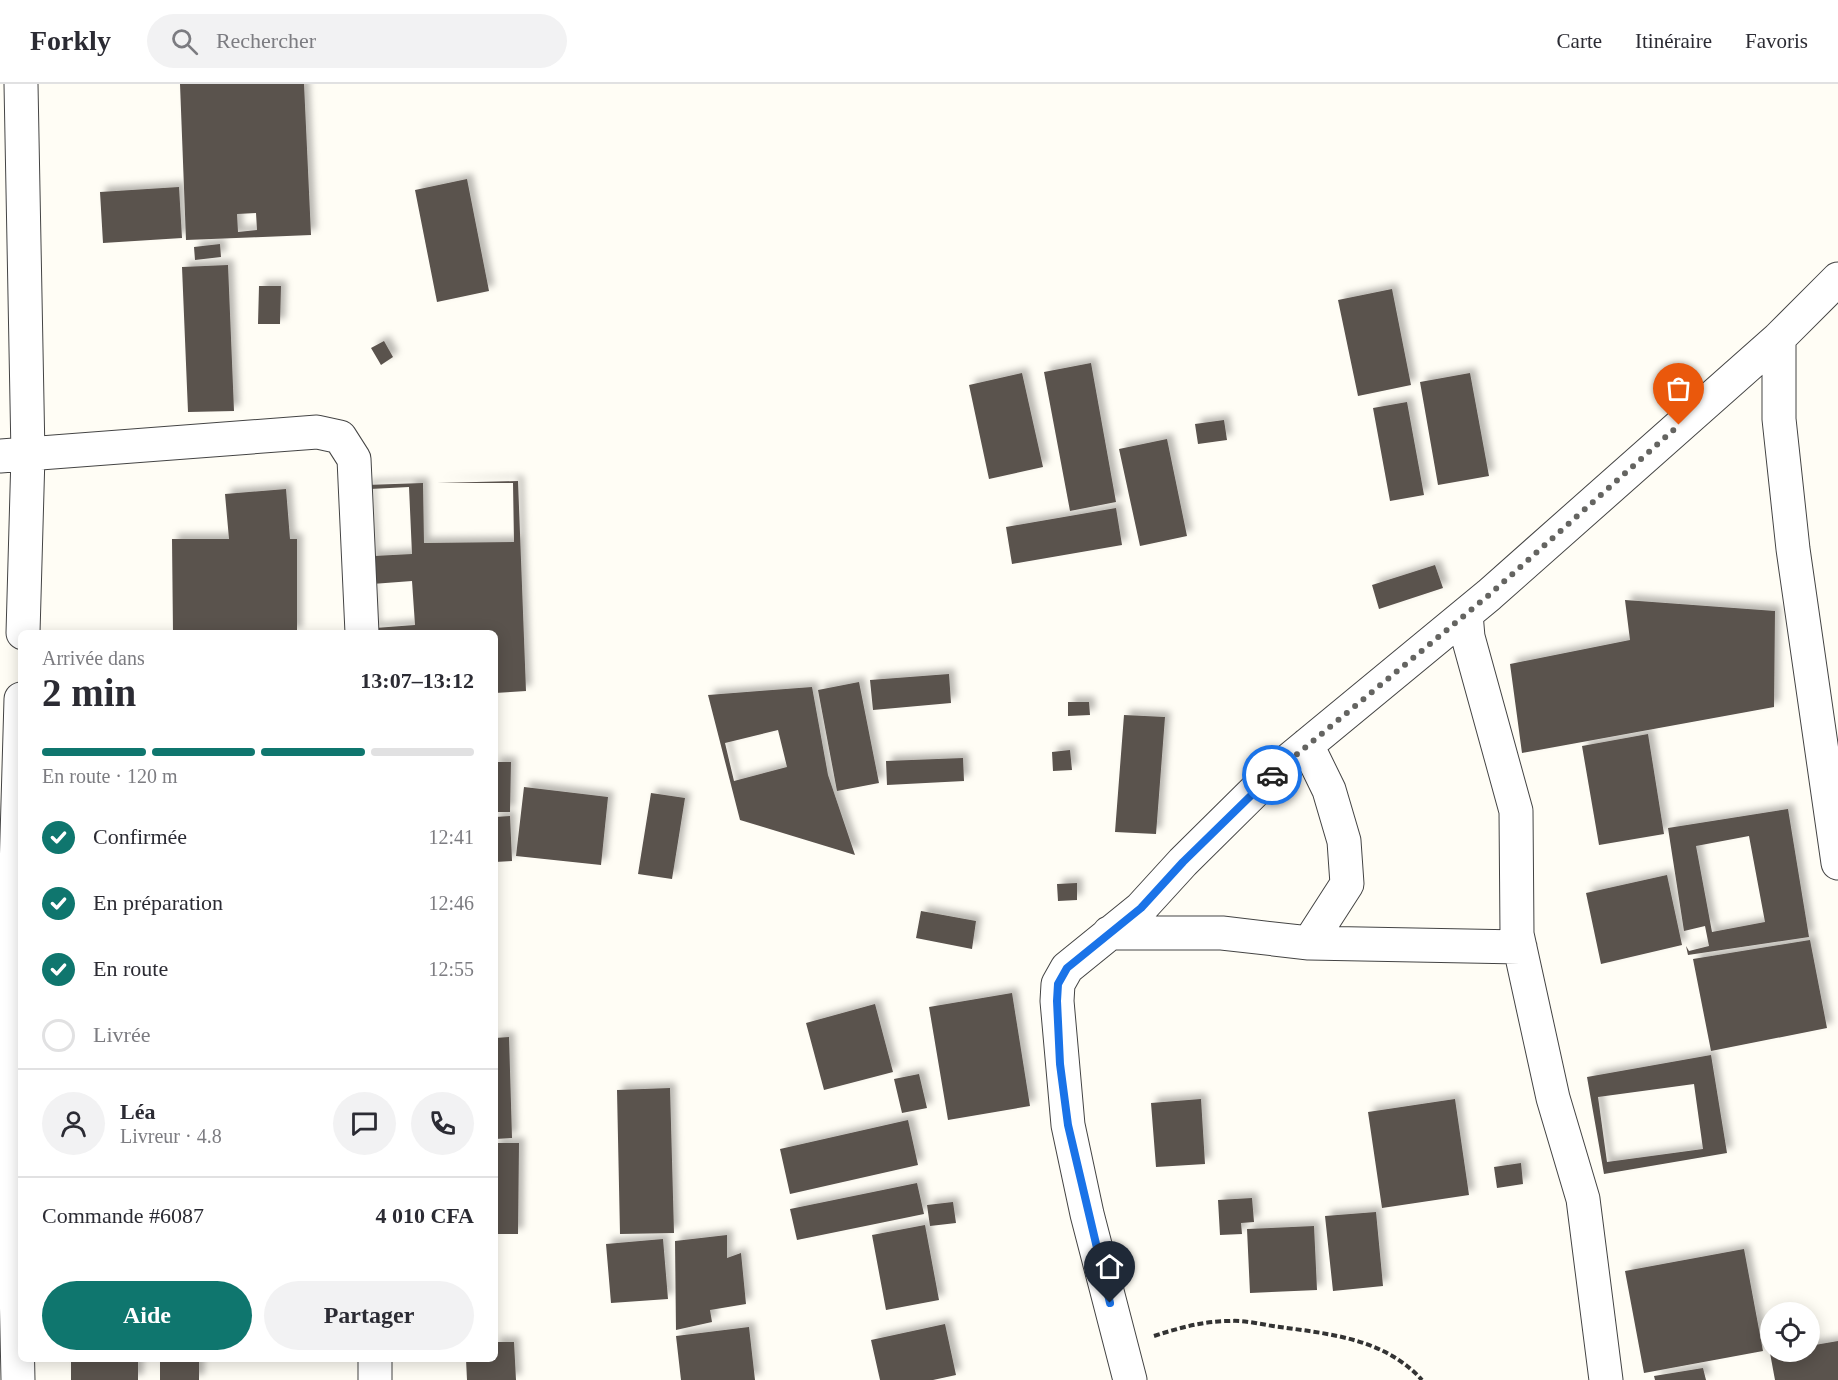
<!DOCTYPE html>
<html lang="fr">
<meta charset="utf-8">
<style>
body{margin:0;font-family:"Times New Roman",serif;background:#f2f2f3;color:#2b2b33;height:100vh;display:flex;flex-direction:column;font-size:22px;white-space:nowrap}
*{box-sizing:border-box;margin:0}
p{font-size:20px;color:#7c7c81}
.icon{flex:none;width:33px;height:33px;fill:none;stroke:currentColor;stroke-width:2;stroke-linecap:round;stroke-linejoin:round}
.map{position:relative;flex:1;overflow:hidden}
.sheet{position:absolute;left:18px;top:546px;width:480px;height:732px;display:flex;flex-direction:column;background:#fff;border-radius:9px;box-shadow:0 3px 15px #0003}
.sheet>*{flex:none}
.fabs{position:absolute;left:1760px;top:1218px;display:grid;gap:12px}
.fabs a{display:grid;place-items:center;width:60px;height:60px;border-radius:50%;background:#fff;box-shadow:0 3px 15px #0003;font-size:30px}
.pin{position:absolute;display:grid;place-items:center;width:51px;height:51px;color:#fff;margin:-62px -26px;border-radius:50% 50% 50% 0;rotate:-45deg;box-shadow:0 0 6px #0007}
.pin .icon{rotate:45deg}
.courier{position:absolute;display:grid;place-items:center;width:60px;height:60px;margin:-30px;border:4px solid #1a73e8;border-radius:50%;background:#fff;color:#222;box-shadow:0 2px 8px #0007}
.head em{font-style:normal;font-weight:700}
.head div{display:flex;flex-direction:column-reverse}
.head{display:flex;align-items:center;justify-content:space-between;height:102px;padding:0 24px}
h1{font-size:39px;font-weight:700;line-height:45px}
.bar{display:grid;grid-template-columns:repeat(4,1fr);gap:9px 6px;align-content:center;height:72px;padding:0 24px}
.bar i{height:8px;border-radius:4px;background:#e1e1e2}
.bar .current{background:#0f766e}
.bar p{grid-column:span 4}
.line{display:flex;align-items:center;gap:15px;padding:0 24px;border-top:2px solid #e1e1e2}
.line div{flex:1}
.round{display:grid;place-items:center;flex:none;width:63px;height:63px;border-radius:32px;background:#f2f2f3}
ol{padding:0 24px;list-style:none}
li{display:flex;align-items:center;gap:18px;height:66px}
li p{margin-inline-start:auto}
li .icon{padding:6px;border-radius:50%;background:#0f766e;color:#fff;stroke-width:4}
li:last-child{color:#7c7c81}
li i{width:33px;height:33px;border:3px solid #e1e1e2;border-radius:50%}
.button{display:flex;gap:12px;margin-top:auto;padding:12px 24px}
.button a{flex:1;height:69px;border-radius:36px;background:#0f766e;color:#fff;font-size:24px;font-weight:700;line-height:69px;text-align:center}
.button a+a{background:#f2f2f3;color:#2b2b33}
header{display:flex;align-items:center;gap:36px;box-sizing:border-box;height:84px;padding:0 30px;background:#fff;border-bottom:2px solid #e1e1e2}
header strong{font-size:28px}
nav{display:flex;gap:33px;margin-inline-start:auto;font-size:21px}
.search{width:420px;height:54px;background:#f2f2f3;display:flex;align-items:center;gap:15px;box-sizing:border-box;padding:0 21px;border-radius:33px;color:#7c7c81;font-size:22px}
.map>svg:first-child{display:block}
.building{fill:#5a524d;fill-rule:evenodd;filter:url(#shadow)}
.lines{fill:none;stroke-linecap:round;stroke-linejoin:round}
.minor-casing{stroke:#444;stroke-width:35}
.path{stroke:#333;stroke-width:4;stroke-dasharray:6 3;stroke-linecap:butt}
.minor{stroke:#fff;stroke-width:33}
.done{stroke:#646461;stroke-width:6;stroke-dasharray:0 10.8}
.route{stroke:#1a73e8;stroke-width:8}
</style>
<header>
<strong>Forkly</strong>
<div class="search"><svg class="icon" aria-label="search" viewBox="0 0 24 24"><circle cx="10" cy="10" r="6"/><path d="M15 15l6 6"/></svg>Rechercher</div>
<nav><a>Carte</a><a>Itinéraire</a><a>Favoris</a></nav>
</header>
<div class="map">
<svg width="1838" height="1296" viewBox="0 0 1838 1296">
<defs>
<filter id="shadow"><feDropShadow dx="5.5" dy="-5.5" stdDeviation="3" flood-color="#0004"/></filter>
</defs>
<rect width="100%" height="100%" fill="#fffdf5"/>
<path class="building" d="M180,0H304L311,151L186,156ZM256,129L257,146L238,148L237,130Z
M467,95L489,207L437,218L415,106Z
M179,103L182,154L103,159L100,108Z
M220,160L221,173L195,176L194,163Z
M228,181L234,327L188,328L182,183Z
M259,202H281L280,240H258Z
M1392,205L1411,301L1358,312L1338,216Z
M384,257L393,273L381,281L371,264Z
M1091,279L1116,418L1070,427L1044,288Z
M1022,289L1043,383L989,395L969,301Z
M1470,289L1489,392L1438,401L1420,298Z
M1407,318L1424,411L1390,417L1373,324Z
M1224,336L1227,356L1198,360L1195,340Z
M1167,355L1187,452L1140,462L1119,365Z
M518,397L526,607L495,609V549H371L366,401L423,399L424,459L514,458L513,399H437ZM409,403L412,470L374,472L370,405ZM412,497L415,541L375,544L372,500Z
M286,405L290,455H297V549H173L172,455H229L225,410Z
M1116,424L1122,461L1012,480L1006,443Z
M1435,481L1443,504L1379,525L1372,501Z
M1625,516L1775,527L1774,623L1522,669L1510,580L1630,556Z
M949,590L951,619L873,626L870,596Z
M859,598L879,699L837,707L818,606Z
M812,603L828,691L855,771L740,736L708,611ZM778,646L787,683L734,697L725,659Z
M1068,618H1089L1090,631L1068,632Z
M1124,631L1165,633L1156,750L1115,748Z
M1648,650L1664,750L1599,761L1582,662Z
M1070,666L1072,686L1053,687L1052,668Z
M963,674L964,697L887,701L886,677Z
M495,678H511L510,728H495Z
M524,703L608,713L601,781L516,772Z
M651,709L685,714L672,795L638,790Z
M1788,725L1809,853L1688,871L1686,862L1689,867L1709,862L1705,842L1684,847L1668,744ZM1749,752L1765,838L1712,848L1696,762Z
M510,732L512,777L495,778V733Z
M1667,791L1682,861L1601,880L1586,809Z
M1077,799V816L1058,817L1057,800Z
M921,827L976,837L972,865L916,854Z
M1810,856L1827,944L1711,967L1693,875Z
M1012,909L1030,1022L948,1036L929,923Z
M875,920L893,988L824,1006L806,939Z
M509,953L512,1054L495,1055V954Z
M1711,971L1727,1069L1604,1090L1587,993ZM1694,1000L1703,1065L1607,1078L1598,1013Z
M919,990L927,1024L902,1029L894,995Z
M670,1004L674,1149L620,1150L617,1006Z
M1201,1015L1205,1080L1156,1083L1151,1019Z
M1455,1015L1469,1111L1382,1124L1368,1028Z
M908,1036L918,1081L790,1110L780,1065Z
M495,1059H519L518,1150H495Z
M1521,1079L1523,1100L1497,1104L1494,1083Z
M917,1099L924,1130L797,1156L790,1125Z
M1252,1114L1254,1138L1241,1139L1242,1150L1220,1151L1218,1116Z
M953,1118L956,1139L930,1142L927,1121Z
M1376,1128L1383,1202L1333,1207L1325,1132Z
M925,1141L939,1216L886,1226L872,1151Z
M1314,1142L1317,1206L1250,1209L1247,1145Z
M727,1151V1174L741,1169L746,1220L710,1226L712,1238L676,1246L675,1157Z
M663,1155L668,1215L611,1219L606,1160Z
M1744,1165L1763,1267L1644,1289L1625,1187Z
M945,1240L956,1291L933,1296H880L871,1256Z
M749,1243L755,1296H681L676,1252Z
M1838,1257V1296H1775L1770,1269L1809,1268V1262Z
M495,1258H514L516,1296H467L466,1275H495Z
M71,1275H138V1296H71Z
M160,1275H199V1296H160Z
M1703,1284L1706,1296H1655L1654,1292Z"/>
<g class="lines">
<g class="minor-casing">
<path id="minor" d="M21,0L28,371L23,549
M1779,254V335L1793,465L1838,779
M0,372L317,348L340,353L354,375L362,549
M1466,530L1468,553L1516,727L1517,850L1553,1014L1583,1115L1606,1296
M1307,661L1329,706L1344,757L1347,800L1309,859
M1109,849H1222L1309,859L1520,863
M18,1296L11,960L21,615
M375,1296V1275
M1130,1296L1087,1130L1068,1041L1057,917L1058,900L1067,884L1141,824L1183,778L1272,690L1489,511L1779,254L1838,195"/>
</g>
<path class="path" d="M1154,1252C1179,1244 1203,1237 1230,1237C1246,1236 1263,1241 1280,1243C1331,1250 1385,1255 1422,1296"/>
<use href="#minor" class="minor"/>
</g>
<g class="lines">
<path class="done" d="M1272,691L1489,511L1679,341"/>
<path class="route" d="M1110,1219L1068,1041L1060,980L1057,917L1058,900L1067,884L1141,824L1183,778L1272,691"/>
</g>
</svg>
<div class="fabs">
<a><svg class="icon" aria-label="locate" viewBox="0 0 24 24"><circle cx="12" cy="12" r="6"/><path d="M12 2v4M12 18v4M2 12h4M18 12h4"/></svg></a>
</div>
<div class="pin" style="left:1679px;top:341px;background:#ea580c"><svg class="icon" aria-label="bag" viewBox="0 0 24 24"><path d="M5 8h14l-1 12H6zM9 8a3 3 0 0 1 6 0"/></svg></div>
<div class="pin" style="left:1110px;top:1219px;background:#1f2937"><svg class="icon" aria-label="home" viewBox="0 0 24 24"><path d="M3 11l9-7 9 7M6 9v11h12V9"/></svg></div>
<div class="courier" style="left:1272px;top:691px"><svg class="icon" aria-label="car" viewBox="0 0 24 24"><path d="M5 17H2v-5l4-1 3-4h7l3 4 3 1v5h-3M9 17h6M6 11h13"/><circle cx="7" cy="17" r="2"/><circle cx="17" cy="17" r="2"/></svg></div>
<section class="sheet">
<div class="head"><div><h1>2 min</h1><p>Arrivée dans</p></div><em>13:07–13:12</em></div>
<div class="bar"><i class="current"></i><i class="current"></i><i class="current"></i><i></i><p>En route · 120 m</p></div>
<ol>
<li><svg class="icon" aria-label="check" viewBox="0 0 24 24"><path d="M5 12l5 5 9-10"/></svg>Confirmée<p>12:41</p></li>
<li><svg class="icon" aria-label="check" viewBox="0 0 24 24"><path d="M5 12l5 5 9-10"/></svg>En préparation<p>12:46</p></li>
<li><svg class="icon" aria-label="check" viewBox="0 0 24 24"><path d="M5 12l5 5 9-10"/></svg>En route<p>12:55</p></li>
<li><i></i>Livrée</li>
</ol>
<div class="line" style="height:108px"><a class="round"><svg class="icon" aria-label="person" viewBox="0 0 24 24"><circle cx="12" cy="8" r="4"/><path d="M4 21q1-7 8-7t8 7"/></svg></a><div><b>Léa</b><p>Livreur · 4.8</p></div><a class="round"><svg class="icon" aria-label="chat" viewBox="0 0 24 24"><path d="M4 5h16v11H9l-5 4z"/></svg></a><a class="round"><svg class="icon" aria-label="phone" viewBox="0 0 24 24"><path d="M5 4h4l2 5-3 2q2 4 5 5l2-3 5 2v4C11 20 4 13 5 4z"/></svg></a></div>
<div class="line" style="height:78px"><div>Commande #6087</div><b>4 010 CFA</b></div>
<div class="button"><a>Aide</a><a>Partager</a></div>
</section>
</div>
